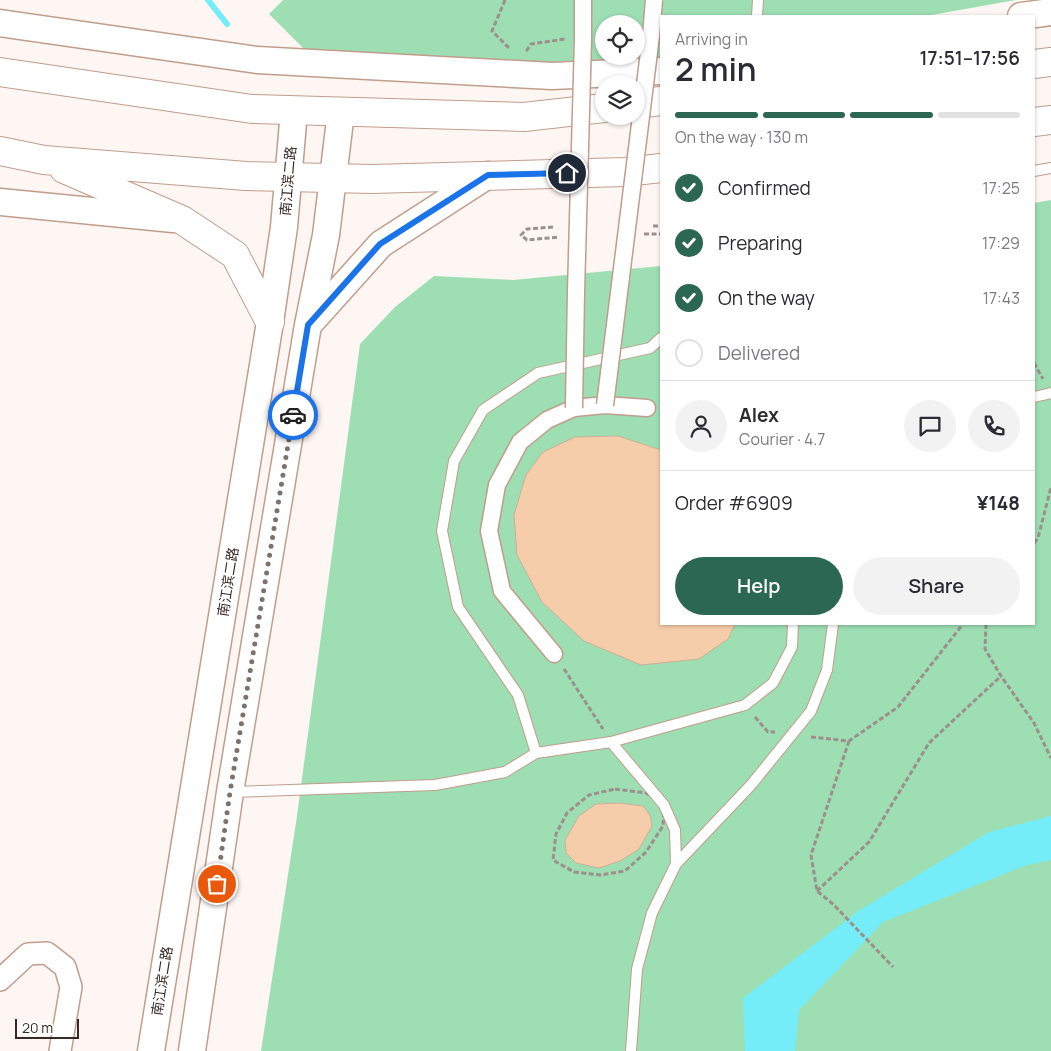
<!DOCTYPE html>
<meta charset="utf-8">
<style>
body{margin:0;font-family:Manrope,"Noto Sans SC",sans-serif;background:#f2f2f3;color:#2b2b33;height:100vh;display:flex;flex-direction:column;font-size:19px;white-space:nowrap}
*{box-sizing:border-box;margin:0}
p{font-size:16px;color:#7c7c81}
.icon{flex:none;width:28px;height:28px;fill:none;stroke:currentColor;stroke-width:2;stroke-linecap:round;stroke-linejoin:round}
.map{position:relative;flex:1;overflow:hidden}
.drawer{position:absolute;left:660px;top:15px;width:375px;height:610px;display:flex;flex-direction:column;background:#fff;border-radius:0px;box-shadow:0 1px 4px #0004}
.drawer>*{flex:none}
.buttons{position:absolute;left:595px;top:15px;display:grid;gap:10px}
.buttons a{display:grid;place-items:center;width:50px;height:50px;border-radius:50%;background:#fff;box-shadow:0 1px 4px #0004;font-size:25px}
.scale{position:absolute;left:15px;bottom:12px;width:64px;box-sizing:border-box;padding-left:5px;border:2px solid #382a23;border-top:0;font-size:14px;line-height:18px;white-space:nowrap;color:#382a23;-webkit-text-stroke:4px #fff;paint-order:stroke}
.pin{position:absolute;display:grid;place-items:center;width:42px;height:42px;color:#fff;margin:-21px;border:2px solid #fff;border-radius:50%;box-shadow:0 1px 5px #0007}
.courier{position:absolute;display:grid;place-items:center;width:50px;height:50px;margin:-25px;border:4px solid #1a73e8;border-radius:50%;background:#fff;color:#222;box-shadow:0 1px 6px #0007}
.headline em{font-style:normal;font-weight:600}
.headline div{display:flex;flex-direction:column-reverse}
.headline{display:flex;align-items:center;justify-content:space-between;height:85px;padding:0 15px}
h1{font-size:32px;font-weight:600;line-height:38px}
.bar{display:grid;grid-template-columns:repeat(4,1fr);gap:8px 5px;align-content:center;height:60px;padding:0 15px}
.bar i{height:6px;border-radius:4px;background:#e1e1e2}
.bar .selected{background:#2b6753}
.bar p{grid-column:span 4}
.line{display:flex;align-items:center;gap:12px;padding:0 15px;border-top:1px solid #e1e1e2}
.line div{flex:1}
.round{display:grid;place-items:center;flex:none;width:52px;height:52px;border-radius:26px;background:#f2f2f3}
ol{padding:0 15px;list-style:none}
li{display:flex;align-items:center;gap:15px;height:55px}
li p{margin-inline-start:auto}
li .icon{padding:5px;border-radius:50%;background:#2b6753;color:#fff;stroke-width:4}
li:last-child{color:#7c7c81}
li i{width:28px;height:28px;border:2px solid #e1e1e2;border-radius:50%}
.action{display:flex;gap:10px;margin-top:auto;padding:10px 15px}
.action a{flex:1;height:58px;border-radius:30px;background:#2b6753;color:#fff;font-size:20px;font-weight:600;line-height:58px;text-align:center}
.action a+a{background:#f2f2f3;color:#2b2b33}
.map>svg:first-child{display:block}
.green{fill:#9ddeb3;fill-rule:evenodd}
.water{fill:#74edf9}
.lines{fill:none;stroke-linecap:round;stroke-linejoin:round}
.stream{stroke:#74edf9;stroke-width:6}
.building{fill:#f6cdaa;stroke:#cdaf96}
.service-casing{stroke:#c19d8c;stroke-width:12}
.pedestrian-casing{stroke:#c19d8c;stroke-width:19}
.minor-casing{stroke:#c19d8c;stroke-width:24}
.tertiary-casing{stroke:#c19d8c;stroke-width:29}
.trunk-casing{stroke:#c19d8c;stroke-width:30}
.path{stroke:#9b908b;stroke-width:3;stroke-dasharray:5 2.5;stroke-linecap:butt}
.service{stroke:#fff;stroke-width:10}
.pedestrian{stroke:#fff;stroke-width:16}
.minor{stroke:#fff;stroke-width:21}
.tertiary{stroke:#fff;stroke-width:26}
.trunk{stroke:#fff;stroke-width:28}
.pedestrian-bridge-casing{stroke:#c19d8c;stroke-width:19;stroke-linecap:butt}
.pedestrian-bridge{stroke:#fff;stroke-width:16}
.done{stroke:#7d716b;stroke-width:5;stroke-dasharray:0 9}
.route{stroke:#1a73e8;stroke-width:6}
.labels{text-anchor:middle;stroke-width:4.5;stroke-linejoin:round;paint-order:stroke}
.street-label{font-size:14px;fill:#382a23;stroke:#fff}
</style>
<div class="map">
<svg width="1051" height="1051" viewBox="0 0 1051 1051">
<rect width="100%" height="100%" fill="#fef6f2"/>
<path class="green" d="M283,0H1016L926,16H661V63L615,68L307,52L269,14ZM604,24H636V56H604Z
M1051,200V1051H261L297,816L360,344L395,307L434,276L513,280L661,266V624H1034V203Z"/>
<path class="water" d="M1051,816V860L1027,865L883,922L799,1010L795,1051H745L743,998L860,910L989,832Z"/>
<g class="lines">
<path class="stream" d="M208,0L227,24"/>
</g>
<path class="building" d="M618,436L661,450V624H735L728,639L699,659L641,665L584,641L542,602L517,555L514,515L526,475L543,452L575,437Z
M619,803L643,806L650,815L652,826L639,849L620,861L599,868L576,863L566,853L565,840L579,816L596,804Z"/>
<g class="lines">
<g class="service-casing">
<path id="service" d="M757,16L758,0
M1034,171L1051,168
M1034,397L1051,393
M611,742L664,805L675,830L676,864
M536,753L518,695L458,607L442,531L454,461L483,410L538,373L650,348L661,338
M231,792L435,785L505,772L536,753L611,742L745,705L773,683L792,647L793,624
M631,1051L637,969L652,913L676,864L751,785L811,711L827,670L833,624"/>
</g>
<g class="pedestrian-casing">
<path id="pedestrian" d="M554,654L502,591L489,531L497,485L520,442L547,420L574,408L605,405L647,408"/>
</g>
<g class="minor-casing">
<path id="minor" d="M0,980L28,954L47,953L65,967L71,987L60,1051"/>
</g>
<g class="tertiary-casing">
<path id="tertiary" d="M1021,16L1051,12
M0,23L257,60L552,76L661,71
M0,202L173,219
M309,324L381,244L488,175
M151,1051L270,322L284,227L294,111
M192,1051L230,792L308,325L326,235L341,112"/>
</g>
<g class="trunk-casing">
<path id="trunk" d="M1034,64L1051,62
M0,72L252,109L524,117L604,108
M636,104L661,101
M1034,122L1051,120
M0,151L44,160L246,176L372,179L625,172L661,168
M64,169L182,220L235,255L270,322"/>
</g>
<path class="path" d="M505,0L492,31L510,49
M528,51L527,50L531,44L565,39
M653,226H661
M553,227L527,229L521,235L527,240L559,237
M644,234H661
M1034,363L1043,379
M1034,543L1038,538L1051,487
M986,624L985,649L1001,676L1034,723L1051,758
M564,669L603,729
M755,717L768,732H775
M811,737L849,741L898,707L963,624
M849,741L811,855L817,891L833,904L893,967
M615,789L646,793L664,805L663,826L646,852L625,871L600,875L574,872L553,860L556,834L567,813L589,795Z
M817,891L869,842L929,743L1001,676"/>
<use href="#service" class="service"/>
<use href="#pedestrian" class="pedestrian"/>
<use href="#minor" class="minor"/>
<use href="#tertiary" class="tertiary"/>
<use href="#trunk" class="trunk"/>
<g class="pedestrian-bridge-casing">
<path id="pedestrian-bridge" d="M605,405L651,36L654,0
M574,408L576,292L583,39V0"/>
</g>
<use href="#pedestrian-bridge" class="pedestrian-bridge"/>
</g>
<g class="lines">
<path class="done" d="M217,884L230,792L293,415"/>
<path class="route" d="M293,415L308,325L380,244L488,175L567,173"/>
</g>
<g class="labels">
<g class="street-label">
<text transform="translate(288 181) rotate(-85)" y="5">南江滨二路</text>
<text transform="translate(228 582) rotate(-81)" y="5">南江滨二路</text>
<text transform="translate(162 981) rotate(-81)" y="5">南江滨二路</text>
</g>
</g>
</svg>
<div class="buttons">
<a><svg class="icon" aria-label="locate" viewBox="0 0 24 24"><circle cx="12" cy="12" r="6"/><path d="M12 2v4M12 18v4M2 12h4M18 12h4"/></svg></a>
<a><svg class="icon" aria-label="layers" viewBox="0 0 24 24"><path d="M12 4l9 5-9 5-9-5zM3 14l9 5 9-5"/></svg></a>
</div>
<div class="scale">20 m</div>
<div class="pin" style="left:217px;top:884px;background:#ea580c"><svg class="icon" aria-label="bag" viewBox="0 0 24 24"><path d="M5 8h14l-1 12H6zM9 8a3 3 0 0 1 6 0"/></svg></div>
<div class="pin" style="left:567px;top:173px;background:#1f2937"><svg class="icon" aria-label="home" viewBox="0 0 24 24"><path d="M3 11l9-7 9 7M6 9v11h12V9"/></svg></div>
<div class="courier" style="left:293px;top:415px"><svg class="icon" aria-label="car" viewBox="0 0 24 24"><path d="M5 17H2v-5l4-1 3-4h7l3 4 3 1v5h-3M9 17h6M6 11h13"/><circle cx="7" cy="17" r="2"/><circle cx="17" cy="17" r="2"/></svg></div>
<section class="drawer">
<div class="headline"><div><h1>2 min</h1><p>Arriving in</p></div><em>17:51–17:56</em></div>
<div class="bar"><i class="selected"></i><i class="selected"></i><i class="selected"></i><i></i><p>On the way · 130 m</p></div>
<ol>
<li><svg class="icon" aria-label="check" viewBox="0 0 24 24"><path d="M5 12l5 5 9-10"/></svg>Confirmed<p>17:25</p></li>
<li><svg class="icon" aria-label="check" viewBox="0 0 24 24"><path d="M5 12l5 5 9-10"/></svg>Preparing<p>17:29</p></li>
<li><svg class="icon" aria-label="check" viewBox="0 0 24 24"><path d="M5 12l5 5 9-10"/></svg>On the way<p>17:43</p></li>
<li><i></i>Delivered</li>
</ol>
<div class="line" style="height:90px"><a class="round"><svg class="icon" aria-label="person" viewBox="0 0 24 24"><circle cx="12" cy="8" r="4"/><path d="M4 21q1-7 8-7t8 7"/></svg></a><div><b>Alex</b><p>Courier · 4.7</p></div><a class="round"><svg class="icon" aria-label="chat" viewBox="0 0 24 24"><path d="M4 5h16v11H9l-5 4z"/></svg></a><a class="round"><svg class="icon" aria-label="phone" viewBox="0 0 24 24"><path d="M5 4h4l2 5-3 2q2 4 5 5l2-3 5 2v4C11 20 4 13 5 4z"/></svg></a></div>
<div class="line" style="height:65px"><div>Order #6909</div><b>¥148</b></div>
<div class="action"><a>Help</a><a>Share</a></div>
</section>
</div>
